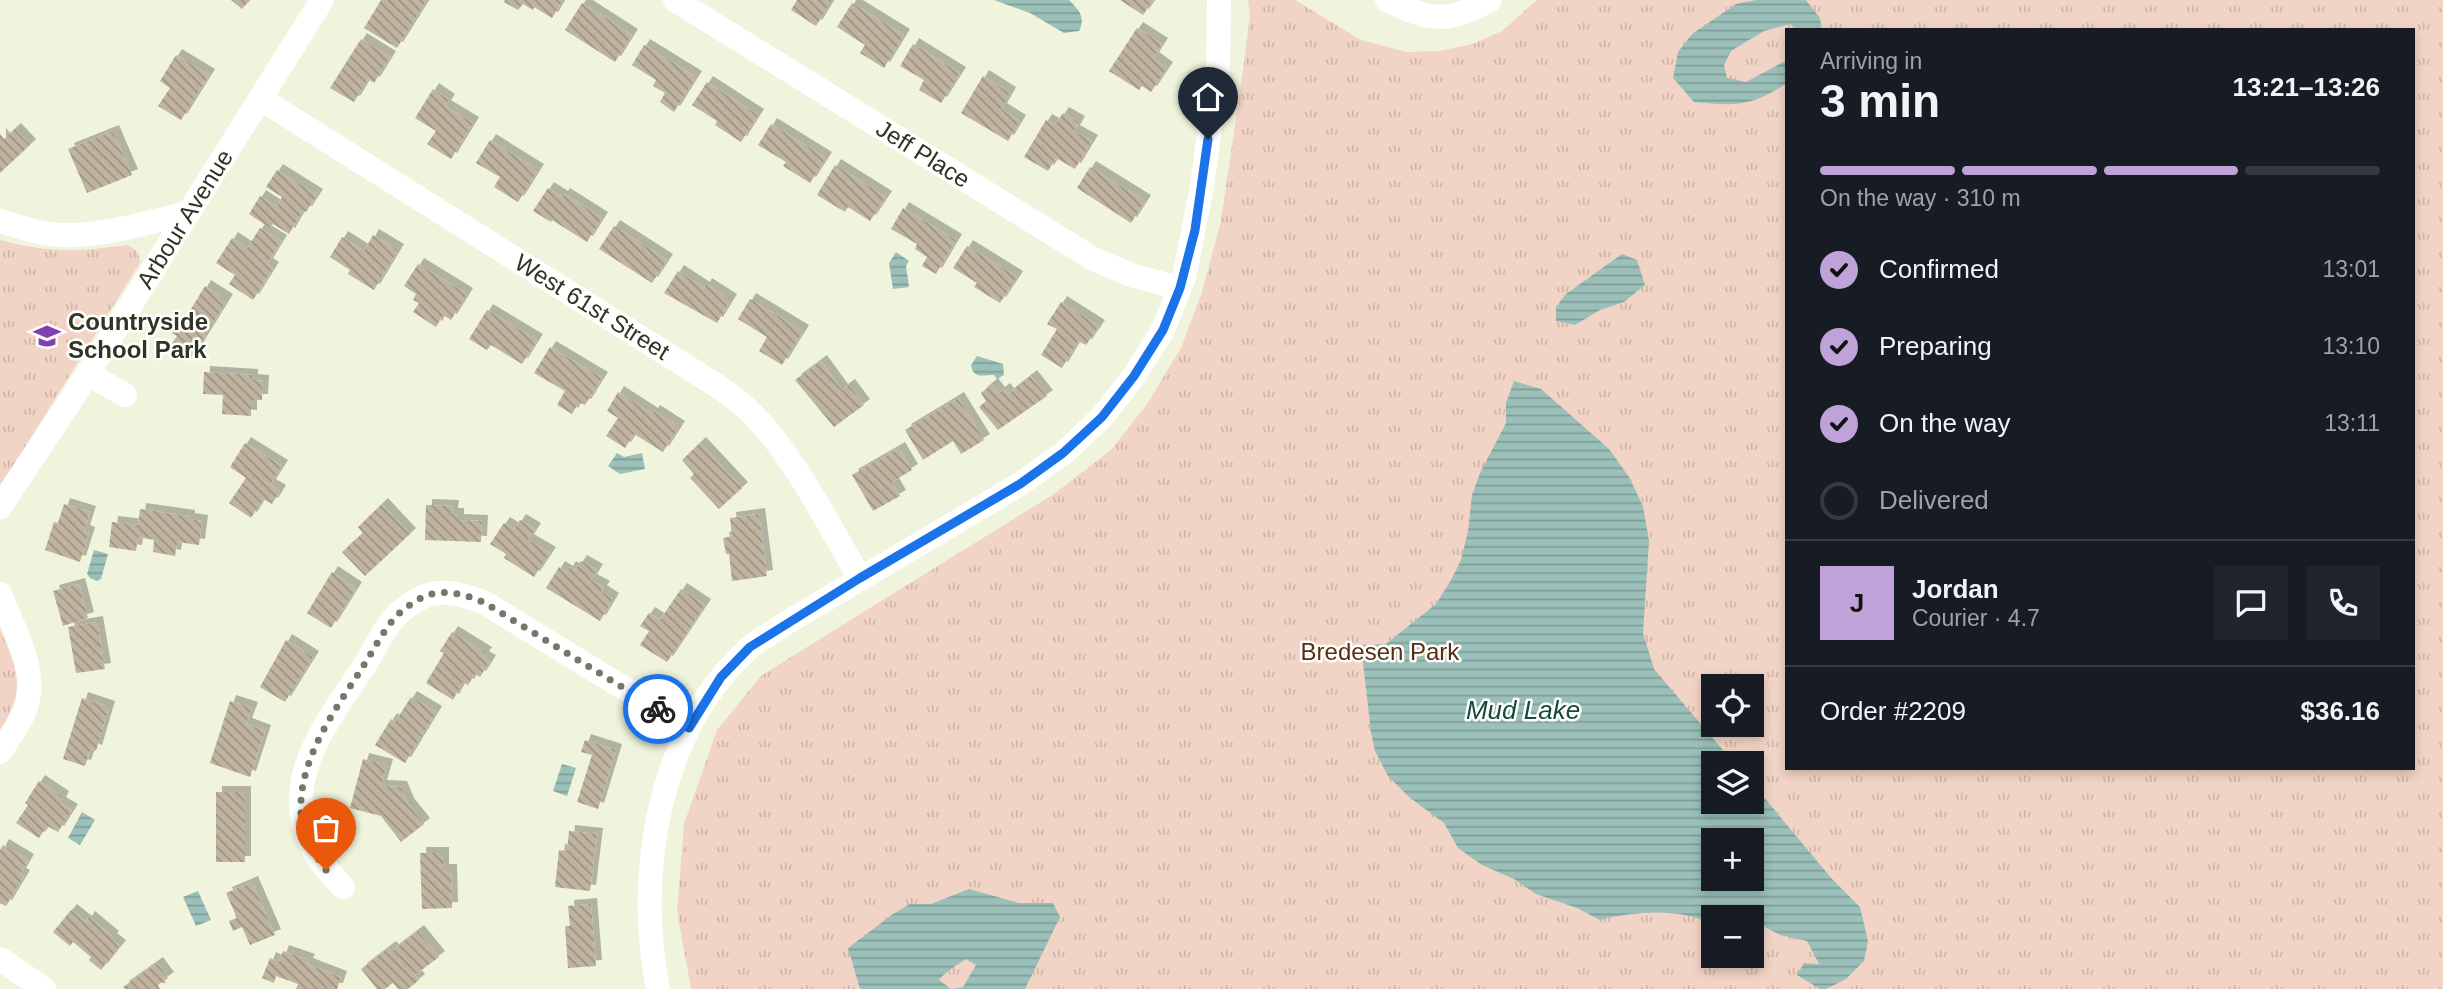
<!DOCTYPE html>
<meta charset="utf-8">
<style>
body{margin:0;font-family:Helvetica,sans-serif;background:#20242c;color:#f1f3f6;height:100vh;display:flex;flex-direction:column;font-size:26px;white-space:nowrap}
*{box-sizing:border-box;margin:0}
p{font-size:23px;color:#9ea1a6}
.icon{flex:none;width:38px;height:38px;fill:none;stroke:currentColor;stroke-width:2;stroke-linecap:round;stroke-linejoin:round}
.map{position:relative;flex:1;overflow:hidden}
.sheet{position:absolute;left:1785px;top:28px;width:630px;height:742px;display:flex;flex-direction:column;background:#171b24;border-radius:0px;box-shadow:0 4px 10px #0003}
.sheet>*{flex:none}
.fabs{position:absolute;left:1701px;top:674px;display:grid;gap:14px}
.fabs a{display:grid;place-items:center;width:63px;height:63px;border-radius:0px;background:#171b24;box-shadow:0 4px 10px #0003;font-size:35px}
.pin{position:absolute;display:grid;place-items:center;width:60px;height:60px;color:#fff;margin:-72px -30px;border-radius:50% 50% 50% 0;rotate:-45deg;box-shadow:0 0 7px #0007}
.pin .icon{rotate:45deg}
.courier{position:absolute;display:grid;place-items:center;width:70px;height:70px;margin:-35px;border:5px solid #1a73e8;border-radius:50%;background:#fff;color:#222;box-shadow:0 2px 9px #0007}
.head em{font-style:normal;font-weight:800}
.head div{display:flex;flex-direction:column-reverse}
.head{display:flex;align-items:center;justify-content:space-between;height:119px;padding:0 35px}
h1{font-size:46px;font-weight:800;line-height:52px}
.bar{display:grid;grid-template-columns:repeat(4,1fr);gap:10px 7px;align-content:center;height:84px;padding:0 35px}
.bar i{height:9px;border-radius:5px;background:#363941}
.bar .on{background:#bfa2d8}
.bar p{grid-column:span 4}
.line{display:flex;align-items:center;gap:18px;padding:0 35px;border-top:2px solid #363941}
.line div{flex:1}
.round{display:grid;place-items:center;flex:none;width:74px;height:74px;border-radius:0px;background:#20242c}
ol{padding:0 35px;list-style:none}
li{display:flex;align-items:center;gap:21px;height:77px}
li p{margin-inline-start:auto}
li .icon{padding:7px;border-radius:50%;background:#bfa2d8;color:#111;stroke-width:4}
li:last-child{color:#9ea1a6}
li i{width:38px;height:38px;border:4px solid #363941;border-radius:50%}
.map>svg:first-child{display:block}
.park{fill:url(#park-tufts);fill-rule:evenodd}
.water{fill:url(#water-rules);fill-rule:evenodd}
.building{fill:url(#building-back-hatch);filter:url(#shadow)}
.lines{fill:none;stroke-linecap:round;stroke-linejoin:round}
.minor{stroke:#fff;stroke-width:24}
.done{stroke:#747769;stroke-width:7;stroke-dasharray:0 12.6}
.route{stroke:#1a73e8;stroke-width:9}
.labels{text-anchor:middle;stroke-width:5;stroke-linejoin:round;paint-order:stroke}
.street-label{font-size:24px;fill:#31332a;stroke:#fefffa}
.poi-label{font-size:24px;font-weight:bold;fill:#31332a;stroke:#fefffa;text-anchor:start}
.park-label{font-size:24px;fill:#572d16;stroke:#fefffa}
.water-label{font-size:26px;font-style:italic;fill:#134941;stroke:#fefffa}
</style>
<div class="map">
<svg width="2443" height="989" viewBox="0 0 2443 989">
<defs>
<pattern id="park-tufts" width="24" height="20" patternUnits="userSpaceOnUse" patternTransform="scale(1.75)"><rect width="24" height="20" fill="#f2d4c6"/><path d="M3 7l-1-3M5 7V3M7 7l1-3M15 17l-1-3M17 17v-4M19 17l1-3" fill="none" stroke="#d0b6aa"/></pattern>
<pattern id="water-rules" width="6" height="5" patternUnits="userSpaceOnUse" patternTransform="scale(1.75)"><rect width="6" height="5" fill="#9bc0b9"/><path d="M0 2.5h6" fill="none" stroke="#7f9d97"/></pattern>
<pattern id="building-back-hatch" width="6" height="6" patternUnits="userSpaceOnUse" patternTransform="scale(1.75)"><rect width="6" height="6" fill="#c0b4a1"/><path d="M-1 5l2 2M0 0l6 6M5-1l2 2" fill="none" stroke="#9d9383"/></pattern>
<filter id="shadow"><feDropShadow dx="6" dy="-6" stdDeviation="0" flood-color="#0004"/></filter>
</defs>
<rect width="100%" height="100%" fill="#f0f4dd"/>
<path class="park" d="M1248,0H1295L1361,40L1407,52L1439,51L1473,44L1502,31L1537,0H2443V989H691L677,911L684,824L717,730L762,675L1054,494L1111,450L1147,404L1181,348L1202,292L1221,221L1243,70L1250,15ZM1787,30H2413V768H1787ZM1713,686H1752V724H1713ZM1713,763H1752V802H1713ZM1713,840H1752V878H1713ZM1713,917H1752V956H1713Z
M0,240C50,253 76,252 127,245C136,249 140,253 140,263L0,487Z
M0,629C18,673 27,687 0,730Z"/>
<path class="water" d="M994,0H1069C1079,10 1086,17 1079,31L1064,33L1030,13Z
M1756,0H1806L1820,18L1822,30H1799L1790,24L1764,31L1731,51L1724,65L1727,78L1746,82L1787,60V83C1751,107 1735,106 1694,102L1673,78L1678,52L1692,34L1736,4Z
M896,252L909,261L906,266L909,287L893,289L889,263Z
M1622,254L1637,260L1645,285L1624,302L1600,310L1575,325L1556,321V307L1566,294Z
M977,356L1003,364L1004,375L997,379L994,375C983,375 973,379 971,365Z
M1514,381L1541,389L1609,449L1629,477L1643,506L1649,541L1643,633L1654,669L1734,763H1713V802H1752V783L1832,879L1860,907L1868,941L1864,961L1846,979L1826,989H1820L1797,975L1804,963L1819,964L1807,941L1780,935L1752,920V917H1713V924C1679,908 1637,911 1600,920L1577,908L1536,894L1514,879L1482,865L1458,848L1444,823L1409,797L1388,776L1375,751L1371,733L1361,645L1386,644L1436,604L1451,580L1461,560L1468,531L1472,495L1480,473L1506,423V403ZM1713,840H1752V878H1713Z
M617,453L624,457L642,453L645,469L620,474L608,466Z
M94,550L108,554L101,579L97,581L90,578L87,574Z
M562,764L576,768L567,796L553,791Z
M82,812L95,820L80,845L68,838Z
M969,889L1019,903H1053L1060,917L1025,989H952L963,987L976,965L966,959C956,966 946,971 939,980L951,989H860L848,948L893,914L910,904H931Z
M198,891L211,920L196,926L183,897Z"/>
<path class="building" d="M231,0H250L242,9Z
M381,0H427L397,48L364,28Z
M505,0H563L552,18L534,7L533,10L523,4L518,10L504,2Z
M797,0H832L816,26L791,10Z
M1120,0H1153L1143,15Z
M582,3L632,35L615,62L565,30Z
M852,3L904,35L884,68L860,53L865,45L837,27Z
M1137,28L1162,44L1153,58L1167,68L1151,92L1142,86L1139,90L1109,71Z
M361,39L390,57L374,83L368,79L354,102L330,88Z
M913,44L960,73L941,103L919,90L924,80L900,66Z
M644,45L696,77L674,112L660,102L665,93L653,86L656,80L632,65Z
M176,55L209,75L181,120L158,106L170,88L160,81Z
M983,76L1010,93L1001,109L1020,121L1008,141L961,113Z
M707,82L758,115L741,142L715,125L717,121L692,105Z
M433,89L449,100L445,106L473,123L451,159L427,144L436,131L415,118Z
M1063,113L1079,122L1074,131L1092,141L1075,169L1056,158L1048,171L1024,157L1046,120L1055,125Z
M771,124L826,158L810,183L783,166L786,162L758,145Z
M15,129L30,145L0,173V134L4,139Z
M113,131L132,175L87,193L68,149Z
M490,140L538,170L518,202L494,187L500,177L476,163Z
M835,165L886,197L870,221L848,207L845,212L817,195Z
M1090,167L1145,201L1131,223L1077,188Z
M277,170L317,195L306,212L303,210L289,234L273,224L270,228L249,214L260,196L277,207L282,197L266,187Z
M548,188L562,197L564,194L602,218L587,242L552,220L551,222L533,211Z
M903,208L956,240L936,274L922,266L927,257L915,249L917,244L891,229Z
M614,226L667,260L652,283L599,249Z
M260,228L281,241L267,264L273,268L253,300L229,284L235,275L216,263L232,238L247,248Z
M373,235L398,250L374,290L348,274L350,270L330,257L342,237L364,251Z
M967,246L1017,277L1000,303L974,287L977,283L953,268Z
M418,264L467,294L451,320L443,315L436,327L413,312L419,303L413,300L416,294L404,286Z
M678,271L704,288L706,284L731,300L717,323L664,293Z
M205,286L227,300L190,360L170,347L177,336L172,333L178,322L182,324Z
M750,299L803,331L782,365L759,351L767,337L738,319Z
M1061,302L1099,326L1086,345L1078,341L1062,368L1041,355L1057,329L1047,324Z
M487,310L537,340L522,364L491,345L487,350L469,339Z
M550,347L602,378L585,405L579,402L572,414L557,405L565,391L534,373Z
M821,361L842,390L849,385L864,405L834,427L795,380Z
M204,372L252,375V380L263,381L262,400H251V416L222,414L223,395L203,394Z
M1031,376L1047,396L998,430L979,407L986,401L981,393L992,384L999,393L1004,389L1008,394Z
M618,392L652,414L654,411L679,427L663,452L634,434L625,448L606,436L618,418L607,411Z
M958,398L984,440L961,454L953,441L923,460L905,430Z
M245,443L282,466L270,485L280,491L272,504L263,499L251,518L229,503L246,478L230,467Z
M700,443L742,488L719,509L690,478L694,474L682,460Z
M899,448L912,470L892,482L900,496L873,511L852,475Z
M64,504L90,512L84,531L89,533L80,562L45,550L54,522L58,523Z
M382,504L410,534L365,576L342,552L363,533L358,527Z
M426,505L453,506L452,514H458V520L482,521L481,542L425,540Z
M140,509L189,516V519L202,521L199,545L177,542L175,556L153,552L154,540L138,537L136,551L109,547L112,522L138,525Z
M759,514L767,576L732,581L729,554H726L723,538L732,536L730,518Z
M520,520L535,529L528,540L550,553L534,577L504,558L506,554L490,544L504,523L514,529Z
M581,561L597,570L591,580L604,587L601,591L613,599L600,621L546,588L559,567L567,572L570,567L575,570Z
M332,572L356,588L331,628L307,613Z
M79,584L88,618L63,626L53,591Z
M681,589L705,605L667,662L640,645L649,631L640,626L649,613L660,620Z
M97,622L105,669L76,673L68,627Z
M452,632L486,653L483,657L490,661L480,677L475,674L468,685L463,682L453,700L426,683L444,653L440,651Z
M286,640L313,657L285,702L260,687Z
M411,697L436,712L405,763L375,745L391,719L395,722Z
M82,698L109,707L96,751L91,749L85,766L63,759Z
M230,701L252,708L246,724L265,731L250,777L210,763Z
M585,740L616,750L598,809L577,802L592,755L581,752Z
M363,759L387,765L381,786L401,787L408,804L424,824L401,842L381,816L350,808Z
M39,781L63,797L60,803L72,810L58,832L47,826L39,838L16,823L28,805L25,803Z
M216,792H245V862H216Z
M569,831L597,834L590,891L555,887L559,850L567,851Z
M3,845L28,860L20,874L24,876L6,906L0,903V850Z
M420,853H443V870H451L452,908L422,909Z
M252,882L275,935L250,945L242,927L233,931L229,921L237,918L226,893Z
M591,904L596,966L568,968L565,926H570L568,906Z
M71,910L86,922L89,917L113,937L111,939L120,946L101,970L89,960L91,957L73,942L70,946L53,932Z
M418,931L439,957L415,975L419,980L408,989H398L393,983L385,989H377L361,969L390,947L393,950Z
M283,951L309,960L307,964L341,977L337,989H296L298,984L276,976L274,983L262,978L270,958L279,962Z
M157,963L168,978L158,985L160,989H125L123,987Z"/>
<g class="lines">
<path class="minor" d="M675,0L1095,260L1134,276L1180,288
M1387,0C1429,21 1448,24 1490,0
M261,99L719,387C728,393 737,400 745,407C790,447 829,526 860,578
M0,221C22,228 45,236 69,235C109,235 149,222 188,213
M88,374L125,395
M0,507L73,397L322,0
M0,594C12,626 35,664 28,699C25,718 10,736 0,752
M343,887C319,863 302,839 301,804C299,753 339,705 365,665C374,650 382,632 393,619C401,610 412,602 423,597C444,588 465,595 485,603L689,728
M0,959L44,989
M658,989C635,874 658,731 748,649C758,640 772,633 783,625L1020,484L1064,453L1102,417L1134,376L1163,330L1184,278L1201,192L1218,70L1219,0"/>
</g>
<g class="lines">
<path class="done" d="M326,870C311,849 299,827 301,801C304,750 338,706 364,665C373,651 382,633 393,620C401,610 412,603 423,597C443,588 465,594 485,603L658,709"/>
<path class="route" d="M658,709L689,728L721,677L750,647L860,578L1020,484L1063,453L1102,417L1134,376L1163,330L1180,288L1195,230L1208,139"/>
</g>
<defs>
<g id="school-bare" transform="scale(2.1)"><path d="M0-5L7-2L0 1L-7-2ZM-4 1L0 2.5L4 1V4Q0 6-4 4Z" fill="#813fb3" stroke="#fefffa" stroke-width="2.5" paint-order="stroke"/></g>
</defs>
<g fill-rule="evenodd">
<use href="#school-bare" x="47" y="336"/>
</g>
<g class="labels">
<g class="street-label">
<text transform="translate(923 154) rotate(32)" y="8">Jeff Place</text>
<text transform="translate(185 219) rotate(-58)" y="8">Arbour Avenue</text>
<text transform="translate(592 307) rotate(32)" y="8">West 61st Street</text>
</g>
<g class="poi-label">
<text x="68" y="330">Countryside<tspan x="68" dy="28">School Park</tspan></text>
</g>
<g class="park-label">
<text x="1380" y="660">Bredesen Park</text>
</g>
<g class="water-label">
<text x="1523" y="719">Mud Lake</text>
</g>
</g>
</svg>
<div class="fabs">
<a><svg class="icon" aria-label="locate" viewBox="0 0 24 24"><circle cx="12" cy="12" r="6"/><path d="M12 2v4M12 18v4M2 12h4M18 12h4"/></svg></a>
<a><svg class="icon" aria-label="layers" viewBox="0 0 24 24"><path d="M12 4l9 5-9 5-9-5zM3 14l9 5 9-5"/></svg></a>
<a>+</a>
<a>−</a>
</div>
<div class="pin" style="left:326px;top:870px;background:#ea580c"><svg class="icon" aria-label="bag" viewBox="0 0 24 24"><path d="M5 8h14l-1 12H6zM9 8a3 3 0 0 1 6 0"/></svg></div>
<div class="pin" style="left:1208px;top:139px;background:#1f2937"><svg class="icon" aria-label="home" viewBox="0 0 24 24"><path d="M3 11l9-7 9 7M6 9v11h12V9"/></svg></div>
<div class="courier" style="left:658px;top:709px"><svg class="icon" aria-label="bike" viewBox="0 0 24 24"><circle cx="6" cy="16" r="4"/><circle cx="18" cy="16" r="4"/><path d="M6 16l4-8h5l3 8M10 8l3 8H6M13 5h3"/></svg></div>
<section class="sheet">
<div class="head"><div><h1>3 min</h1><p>Arriving in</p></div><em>13:21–13:26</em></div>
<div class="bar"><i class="on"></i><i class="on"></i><i class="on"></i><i></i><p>On the way · 310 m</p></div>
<ol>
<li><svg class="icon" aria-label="check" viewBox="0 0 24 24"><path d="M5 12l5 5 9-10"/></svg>Confirmed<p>13:01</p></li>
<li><svg class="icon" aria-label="check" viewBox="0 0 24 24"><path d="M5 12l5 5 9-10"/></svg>Preparing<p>13:10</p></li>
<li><svg class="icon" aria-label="check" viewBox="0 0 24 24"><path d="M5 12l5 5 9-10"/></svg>On the way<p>13:11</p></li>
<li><i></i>Delivered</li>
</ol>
<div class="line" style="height:126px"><b class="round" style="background:#bfa2d8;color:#111">J</b><div><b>Jordan</b><p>Courier · 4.7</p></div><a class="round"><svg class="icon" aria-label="chat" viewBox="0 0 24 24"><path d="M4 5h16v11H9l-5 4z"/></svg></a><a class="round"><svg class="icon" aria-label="phone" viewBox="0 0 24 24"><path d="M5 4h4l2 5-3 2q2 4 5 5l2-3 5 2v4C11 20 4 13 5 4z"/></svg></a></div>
<div class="line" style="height:91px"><div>Order #2209</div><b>$36.16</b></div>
</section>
</div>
